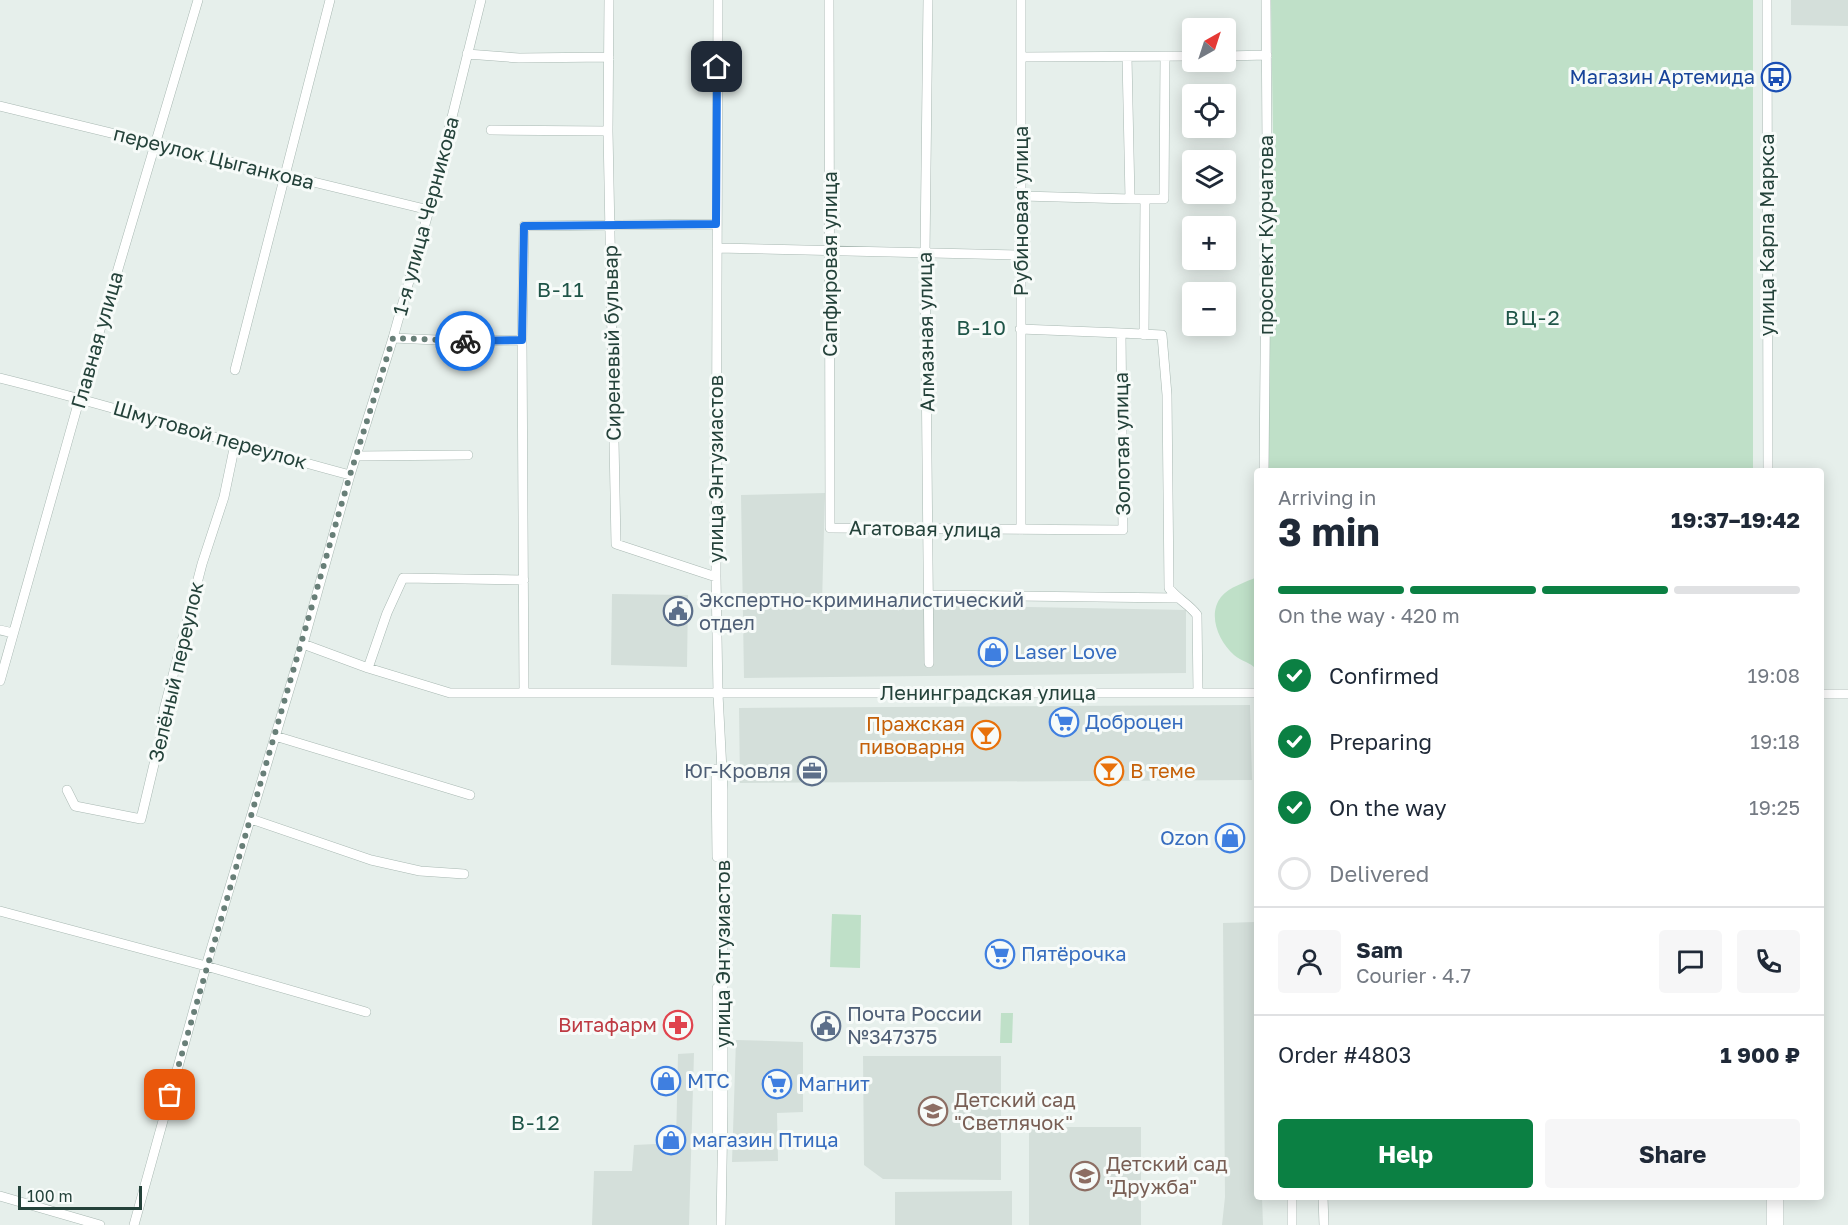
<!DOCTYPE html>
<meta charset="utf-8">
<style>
body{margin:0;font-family:"Golos Text",sans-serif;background:#f6f6f7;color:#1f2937;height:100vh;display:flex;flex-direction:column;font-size:22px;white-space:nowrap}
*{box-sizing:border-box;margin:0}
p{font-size:20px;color:#747a83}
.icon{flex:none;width:33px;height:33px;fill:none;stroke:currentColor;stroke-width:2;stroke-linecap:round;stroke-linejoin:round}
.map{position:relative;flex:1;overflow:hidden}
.side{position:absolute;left:1254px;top:468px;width:570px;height:732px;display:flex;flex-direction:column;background:#fff;border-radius:6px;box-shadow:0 3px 15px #0003}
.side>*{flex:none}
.needle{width:39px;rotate:39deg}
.fabs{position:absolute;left:1182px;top:18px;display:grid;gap:12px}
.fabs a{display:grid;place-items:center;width:54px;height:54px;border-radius:6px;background:#fff;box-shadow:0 3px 15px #0003;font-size:30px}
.scale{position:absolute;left:18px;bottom:15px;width:124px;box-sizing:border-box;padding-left:6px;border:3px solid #24423a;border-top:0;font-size:16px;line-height:21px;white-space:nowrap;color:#24423a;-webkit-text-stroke:4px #f7fbf9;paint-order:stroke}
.pin{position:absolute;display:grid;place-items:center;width:51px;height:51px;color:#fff;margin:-26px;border-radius:12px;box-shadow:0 3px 9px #0006}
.courier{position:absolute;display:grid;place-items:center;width:60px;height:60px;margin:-30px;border:4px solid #1a73e8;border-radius:50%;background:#fff;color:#222;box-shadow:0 2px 8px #0007}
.head em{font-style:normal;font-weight:700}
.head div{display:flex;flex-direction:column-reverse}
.head{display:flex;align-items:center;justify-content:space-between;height:102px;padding:0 24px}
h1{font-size:39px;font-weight:700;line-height:45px}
.bar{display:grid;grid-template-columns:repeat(4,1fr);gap:9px 6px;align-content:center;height:72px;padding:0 24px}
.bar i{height:8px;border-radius:4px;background:#e0e1e3}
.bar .active{background:#0b8043}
.bar p{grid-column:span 4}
.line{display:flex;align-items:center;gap:15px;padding:0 24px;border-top:2px solid #e0e1e3}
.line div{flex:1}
.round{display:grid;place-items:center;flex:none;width:63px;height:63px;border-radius:6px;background:#f6f6f7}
ol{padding:0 24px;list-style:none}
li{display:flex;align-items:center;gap:18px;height:66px}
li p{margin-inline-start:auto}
li .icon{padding:6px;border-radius:50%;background:#0b8043;color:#fff;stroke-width:4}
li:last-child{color:#747a83}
li i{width:33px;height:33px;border:3px solid #e0e1e3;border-radius:50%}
.cta{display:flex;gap:12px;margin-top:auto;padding:12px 24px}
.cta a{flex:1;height:69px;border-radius:6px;background:#0b8043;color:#fff;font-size:24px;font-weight:700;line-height:69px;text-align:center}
.cta a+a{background:#f6f6f7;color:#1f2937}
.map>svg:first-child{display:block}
.built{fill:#d4dfda}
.green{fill:#bfe0c8}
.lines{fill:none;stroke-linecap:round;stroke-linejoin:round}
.minor-casing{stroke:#a8b8b2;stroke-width:10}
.minor{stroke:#fff;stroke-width:9}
.done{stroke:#687f78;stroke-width:6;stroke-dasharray:0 10.8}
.route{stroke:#1a73e8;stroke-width:8}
.labels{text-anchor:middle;stroke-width:6;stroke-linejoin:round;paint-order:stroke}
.transit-label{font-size:20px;fill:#164399;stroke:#f7fbf9;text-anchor:end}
.street-label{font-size:20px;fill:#24423a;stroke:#f7fbf9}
.service-label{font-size:20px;fill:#4e5e75;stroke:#f7fbf9;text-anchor:start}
.shop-label{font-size:20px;fill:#366cbe;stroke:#f7fbf9;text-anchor:start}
.food-label{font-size:20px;fill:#c56008;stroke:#f7fbf9;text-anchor:end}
.health-label{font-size:20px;fill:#be3a42;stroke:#f7fbf9;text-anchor:end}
.education-label{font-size:20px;fill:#785e54;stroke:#f7fbf9;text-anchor:start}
.neighbourhood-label{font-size:21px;letter-spacing:1.5px;fill:#1f5548;stroke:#f7fbf9}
</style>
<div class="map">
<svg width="1848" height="1225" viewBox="0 0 1848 1225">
<rect width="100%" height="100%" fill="#e6efeb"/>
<path class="built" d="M1791,0H1848V26L1791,25Z
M825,493L822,603L1186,610V673L744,678L741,495Z
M612,594L688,595L687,667L611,665Z
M1250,705L1252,780L740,783L739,708Z
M1255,922L1257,1197H1262L1263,1225H1222L1225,1197L1223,923Z
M736,1040L803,1042V1112L777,1113L778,1161L732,1162Z
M694,1053L689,1225H592L594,1171H632L634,1145L676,1143L678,1054Z
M863,1056H1001V1180L883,1179L864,1165Z
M1029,1127H1141V1225H1029Z
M1012,1191V1225H895V1192Z"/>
<path class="green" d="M1271,0H1753V471H1267L1271,171L1273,137Z
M1257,577V670C1249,661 1242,662 1234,655C1219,642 1207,615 1221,597C1229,587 1246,582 1257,577Z
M832,914L861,915L860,968L830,967Z
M1001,1013H1013L1012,1043H1000Z"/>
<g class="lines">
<g class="minor-casing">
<path id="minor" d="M609,0L608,131L616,544L716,577
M718,0L716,577L718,694L723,790V1107L721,1225
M829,0L830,528L1123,530L1121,333L1162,335L1167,395L1169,588C1177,599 1189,604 1197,615L1198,693
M928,0L925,253L929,663
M1021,0V530
M1767,0L1768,471
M467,54L519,58L609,57
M1226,56L1267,55
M1021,57L1192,56
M0,106L429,210
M491,130L608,131
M1022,196L1130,199L1127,57
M1130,199H1164L1165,57
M717,248L1020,255
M1020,329L1121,333
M1144,335L1145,199
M393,338L459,341L522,340
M235,370L330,0
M0,378C118,407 233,444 350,475
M356,456L468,455
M1264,471L1267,147L1266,0
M929,595L1176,598
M0,630L13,633
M303,644L368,668L450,693H1257
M368,668L387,613L403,578L524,580
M0,681L80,397L198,0
M524,692L522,340L524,226L716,224
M1821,694H1848
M275,736L470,795
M716,769L717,857
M67,790L75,806L141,819L160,739L164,710L202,564L224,497L235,444
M251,819L371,860L420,871L464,874
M0,911L206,966L366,1012
M717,1136V988
M0,1196L100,1225
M1323,1197L1324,1225
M1771,1197V1225
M1779,1197V1225
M134,1225L206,966L303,644L350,475L393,338L429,210L481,0
M1292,1225V1197"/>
</g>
<use href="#minor" class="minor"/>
</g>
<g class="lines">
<path class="done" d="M170,1095L350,475L393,338L465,341"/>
<path class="route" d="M465,341L522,340L524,226L716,224L717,67"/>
</g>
<defs>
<g id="bus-ring" transform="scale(1.5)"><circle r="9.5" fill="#f7fbf9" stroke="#1a4fb4" stroke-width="1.5"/><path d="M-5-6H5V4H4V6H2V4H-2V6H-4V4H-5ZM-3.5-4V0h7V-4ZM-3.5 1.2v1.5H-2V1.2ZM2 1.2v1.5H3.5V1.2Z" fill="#1a4fb4"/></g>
<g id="civic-ring" transform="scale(1.5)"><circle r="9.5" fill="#f7fbf9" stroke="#5c6f8a" stroke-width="1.5"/><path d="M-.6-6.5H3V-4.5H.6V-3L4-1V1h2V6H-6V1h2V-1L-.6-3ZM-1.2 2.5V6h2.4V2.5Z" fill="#5c6f8a"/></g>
<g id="shop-ring" transform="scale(1.5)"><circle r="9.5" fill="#f7fbf9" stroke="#3f7fe0" stroke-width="1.5"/><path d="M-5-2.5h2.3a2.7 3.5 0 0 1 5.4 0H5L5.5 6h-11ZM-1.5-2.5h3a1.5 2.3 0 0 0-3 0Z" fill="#3f7fe0"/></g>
<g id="supermarket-ring" transform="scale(1.5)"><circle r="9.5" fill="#f7fbf9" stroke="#3f7fe0" stroke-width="1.5"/><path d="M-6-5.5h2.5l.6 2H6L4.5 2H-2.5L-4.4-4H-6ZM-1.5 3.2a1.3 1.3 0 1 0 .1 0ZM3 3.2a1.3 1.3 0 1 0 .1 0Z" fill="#3f7fe0"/></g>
<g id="bar-ring" transform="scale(1.5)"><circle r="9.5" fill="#f7fbf9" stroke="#e8710a" stroke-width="1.5"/><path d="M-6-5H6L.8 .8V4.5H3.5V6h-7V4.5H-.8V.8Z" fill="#e8710a"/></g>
<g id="office-ring" transform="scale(1.5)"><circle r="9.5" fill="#f7fbf9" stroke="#5c6f8a" stroke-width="1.5"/><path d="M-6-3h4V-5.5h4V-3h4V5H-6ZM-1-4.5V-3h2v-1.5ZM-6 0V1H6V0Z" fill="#5c6f8a"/></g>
<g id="pharmacy-ring" transform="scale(1.5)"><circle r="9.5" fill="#f7fbf9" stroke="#e0444e" stroke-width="1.5"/><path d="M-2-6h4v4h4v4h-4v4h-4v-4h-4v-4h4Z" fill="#e0444e"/></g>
<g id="school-ring" transform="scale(1.5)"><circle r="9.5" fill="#f7fbf9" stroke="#8d6e63" stroke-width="1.5"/><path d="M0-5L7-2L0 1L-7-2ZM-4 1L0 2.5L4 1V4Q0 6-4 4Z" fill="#8d6e63"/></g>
</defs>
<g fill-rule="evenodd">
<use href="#bus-ring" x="1776" y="77"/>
<use href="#civic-ring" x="678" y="611"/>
<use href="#shop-ring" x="993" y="652"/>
<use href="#supermarket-ring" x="1064" y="722"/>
<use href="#bar-ring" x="986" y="735"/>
<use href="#office-ring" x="812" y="771"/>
<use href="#bar-ring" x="1109" y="771"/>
<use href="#shop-ring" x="1230" y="838"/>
<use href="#supermarket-ring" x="1000" y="954"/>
<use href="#pharmacy-ring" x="678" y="1025"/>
<use href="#civic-ring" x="826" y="1026"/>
<use href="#shop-ring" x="666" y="1081"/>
<use href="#supermarket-ring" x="777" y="1084"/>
<use href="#school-ring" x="933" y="1111"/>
<use href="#shop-ring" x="671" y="1140"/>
<use href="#school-ring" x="1085" y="1176"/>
</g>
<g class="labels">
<g class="transit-label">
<text x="1755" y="84">Магазин Артемида</text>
</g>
<g class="street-label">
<text transform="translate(214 158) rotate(14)" y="7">переулок Цыганкова</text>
<text transform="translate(1021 211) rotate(-90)" y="7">Рубиновая улица</text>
<text transform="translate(426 216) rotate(-75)" y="7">1-я улица Черникова</text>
<text transform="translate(1266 235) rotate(-90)" y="7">проспект Курчатова</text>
<text transform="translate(1767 235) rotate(-90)" y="7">улица Карла Маркса</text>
<text transform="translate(830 264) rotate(-90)" y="7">Сапфировая улица</text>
<text transform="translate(926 332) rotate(-91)" y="7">Алмазная улица</text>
<text transform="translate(97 340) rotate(-74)" y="7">Главная улица</text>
<text transform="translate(612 343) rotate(-91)" y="7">Сиреневый бульвар</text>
<text transform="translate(210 435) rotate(16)" y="7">Шмутовой переулок</text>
<text transform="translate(1122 444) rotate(-91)" y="7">Золотая улица</text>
<text transform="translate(716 469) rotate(-90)" y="7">улица Энтузиастов</text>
<text transform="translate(925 529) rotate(1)" y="7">Агатовая улица</text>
<text transform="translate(176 672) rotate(-77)" y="7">Зелёный переулок</text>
<text x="988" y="700">Ленинградская улица</text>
<text transform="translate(723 954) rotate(-90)" y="7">улица Энтузиастов</text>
</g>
<g class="service-label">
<text x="699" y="607">Экспертно-криминалистический<tspan x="699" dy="23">отдел</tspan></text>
<text x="791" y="778" text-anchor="end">Юг-Кровля</text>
<text x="847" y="1021">Почта России<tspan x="847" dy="23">№347375</tspan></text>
</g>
<g class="shop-label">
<text x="1014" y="659">Laser Love</text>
<text x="1085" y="729">Доброцен</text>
<text x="1209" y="845" text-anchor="end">Ozon</text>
<text x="1021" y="961">Пятёрочка</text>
<text x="687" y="1088">МТС</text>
<text x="798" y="1091">Магнит</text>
<text x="692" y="1147">магазин Птица</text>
</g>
<g class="food-label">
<text x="965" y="731">Пражская<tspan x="965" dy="23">пивоварня</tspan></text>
<text x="1130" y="778" text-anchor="start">В теме</text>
</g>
<g class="health-label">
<text x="657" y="1032">Витафарм</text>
</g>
<g class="education-label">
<text x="954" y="1107">Детский сад<tspan x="954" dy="23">"Светлячок"</tspan></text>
<text x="1106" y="1171">Детский сад<tspan x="1106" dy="23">"Дружба"</tspan></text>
</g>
<g class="neighbourhood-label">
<text x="561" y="297">В-11</text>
<text x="1533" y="325">ВЦ-2</text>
<text x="982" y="335">В-10</text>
<text x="536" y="1130">В-12</text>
</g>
</g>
</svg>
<div class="fabs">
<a><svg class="needle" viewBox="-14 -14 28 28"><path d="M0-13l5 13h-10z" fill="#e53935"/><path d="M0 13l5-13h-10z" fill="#747a83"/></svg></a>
<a><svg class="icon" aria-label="locate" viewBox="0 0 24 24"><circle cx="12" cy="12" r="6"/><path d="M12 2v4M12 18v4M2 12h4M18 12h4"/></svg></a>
<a><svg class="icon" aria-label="layers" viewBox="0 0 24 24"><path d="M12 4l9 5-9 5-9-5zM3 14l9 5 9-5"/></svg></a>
<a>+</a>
<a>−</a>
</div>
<div class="scale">100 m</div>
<div class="pin" style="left:170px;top:1095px;background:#ea580c"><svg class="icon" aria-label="bag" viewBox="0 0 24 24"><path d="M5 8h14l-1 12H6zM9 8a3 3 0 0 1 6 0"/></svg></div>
<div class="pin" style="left:717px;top:67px;background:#1f2937"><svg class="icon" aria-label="home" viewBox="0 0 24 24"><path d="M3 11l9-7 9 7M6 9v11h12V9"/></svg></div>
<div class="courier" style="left:465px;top:341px"><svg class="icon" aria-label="bike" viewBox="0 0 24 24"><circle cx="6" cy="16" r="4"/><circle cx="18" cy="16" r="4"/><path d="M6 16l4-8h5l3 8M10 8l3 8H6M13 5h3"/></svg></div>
<section class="side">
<div class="head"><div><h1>3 min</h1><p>Arriving in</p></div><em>19:37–19:42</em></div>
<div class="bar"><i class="active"></i><i class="active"></i><i class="active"></i><i></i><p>On the way · 420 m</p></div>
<ol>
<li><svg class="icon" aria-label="check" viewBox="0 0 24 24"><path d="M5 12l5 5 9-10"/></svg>Confirmed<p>19:08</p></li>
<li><svg class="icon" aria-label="check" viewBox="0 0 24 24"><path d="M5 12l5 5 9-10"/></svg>Preparing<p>19:18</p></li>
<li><svg class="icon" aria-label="check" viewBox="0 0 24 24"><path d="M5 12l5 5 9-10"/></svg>On the way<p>19:25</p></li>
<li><i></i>Delivered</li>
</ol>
<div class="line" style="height:108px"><a class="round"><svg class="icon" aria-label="person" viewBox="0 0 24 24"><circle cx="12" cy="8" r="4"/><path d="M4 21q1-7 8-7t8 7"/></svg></a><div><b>Sam</b><p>Courier · 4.7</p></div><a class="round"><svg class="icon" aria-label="chat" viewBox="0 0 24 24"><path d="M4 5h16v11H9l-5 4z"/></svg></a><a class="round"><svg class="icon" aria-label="phone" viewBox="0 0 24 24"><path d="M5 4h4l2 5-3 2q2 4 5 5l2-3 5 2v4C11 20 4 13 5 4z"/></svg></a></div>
<div class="line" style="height:78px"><div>Order #4803</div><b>1 900 ₽</b></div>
<div class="cta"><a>Help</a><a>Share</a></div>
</section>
</div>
